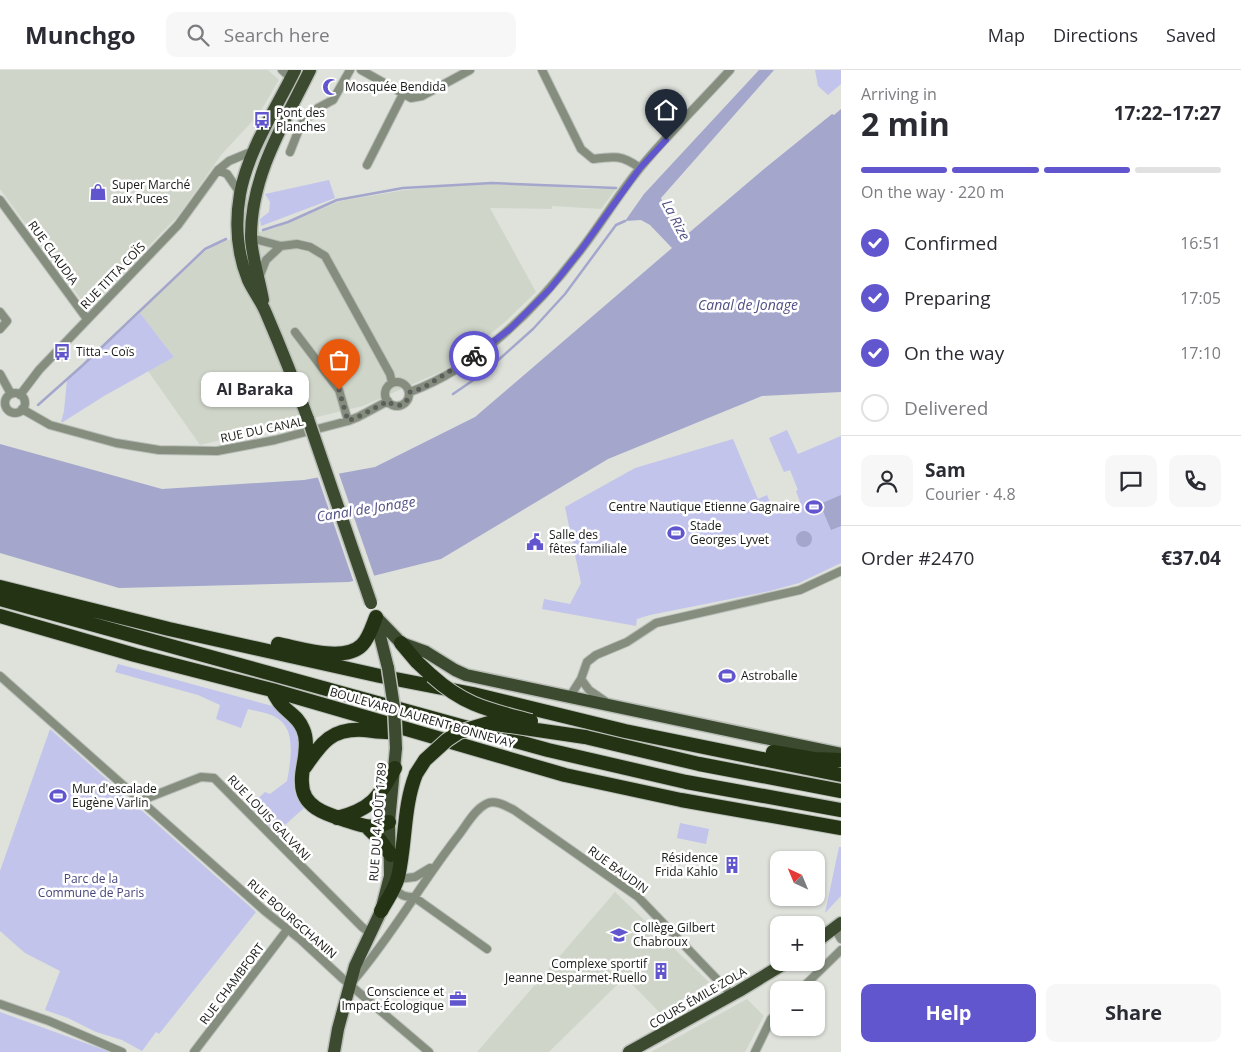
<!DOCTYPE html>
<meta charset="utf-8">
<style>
body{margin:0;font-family:"Open Sans",sans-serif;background:#f7f7f7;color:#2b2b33;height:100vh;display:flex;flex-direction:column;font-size:19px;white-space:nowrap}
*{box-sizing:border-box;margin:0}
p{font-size:16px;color:#7c7c81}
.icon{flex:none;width:28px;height:28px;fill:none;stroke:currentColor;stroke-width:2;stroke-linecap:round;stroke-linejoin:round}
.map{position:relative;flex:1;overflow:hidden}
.drawer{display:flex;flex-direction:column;background:#fff;width:400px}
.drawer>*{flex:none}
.needle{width:32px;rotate:316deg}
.buttons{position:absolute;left:770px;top:781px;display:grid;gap:10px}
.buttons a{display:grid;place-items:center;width:55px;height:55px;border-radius:10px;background:#fff;box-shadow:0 1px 4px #0004;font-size:25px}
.pin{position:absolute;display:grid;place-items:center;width:42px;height:42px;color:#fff;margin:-51px -21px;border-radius:50% 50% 50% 0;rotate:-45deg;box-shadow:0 0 5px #0007}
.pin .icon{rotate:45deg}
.courier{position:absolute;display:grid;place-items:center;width:50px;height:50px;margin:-25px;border:4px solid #6256cf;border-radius:50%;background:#fff;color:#222;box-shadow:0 1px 6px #0007}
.bubble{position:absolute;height:35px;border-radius:10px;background:#fff;box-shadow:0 1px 4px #0004;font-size:16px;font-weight:700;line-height:35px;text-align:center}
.head em{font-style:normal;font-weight:700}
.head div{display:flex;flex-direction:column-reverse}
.head{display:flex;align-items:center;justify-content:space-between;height:85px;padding:0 20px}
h1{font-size:32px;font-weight:700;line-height:38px}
.bar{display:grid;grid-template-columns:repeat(4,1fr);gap:8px 5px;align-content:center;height:60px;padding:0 20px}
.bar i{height:6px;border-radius:4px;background:#e1e1e2}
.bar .selected{background:#6256cf}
.bar p{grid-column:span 4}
.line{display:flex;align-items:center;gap:12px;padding:0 20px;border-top:1px solid #e1e1e2}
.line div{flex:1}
.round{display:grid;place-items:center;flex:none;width:52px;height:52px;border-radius:10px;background:#f7f7f7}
ol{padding:0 20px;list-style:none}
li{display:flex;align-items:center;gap:15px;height:55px}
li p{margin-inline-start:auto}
li .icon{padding:5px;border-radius:50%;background:#6256cf;color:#fff;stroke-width:4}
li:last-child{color:#7c7c81}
li i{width:28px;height:28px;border:2px solid #e1e1e2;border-radius:50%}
.primary-button{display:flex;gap:10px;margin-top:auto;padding:10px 20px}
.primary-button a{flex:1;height:58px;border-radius:10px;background:#6256cf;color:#fff;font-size:20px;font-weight:700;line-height:58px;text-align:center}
.primary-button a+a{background:#f7f7f7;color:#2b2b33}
header{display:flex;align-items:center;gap:30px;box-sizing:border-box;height:70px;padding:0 25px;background:#fff;border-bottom:1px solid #e1e1e2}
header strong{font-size:24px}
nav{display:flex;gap:28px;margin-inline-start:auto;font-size:18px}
.search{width:350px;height:45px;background:#f7f7f7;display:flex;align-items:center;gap:12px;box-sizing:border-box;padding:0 18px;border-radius:10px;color:#7c7c81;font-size:19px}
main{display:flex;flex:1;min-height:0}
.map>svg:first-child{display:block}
.built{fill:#cfd6c9}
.green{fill:#c2c4eb}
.water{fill:#a4a6cc}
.pier{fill:#dee2db}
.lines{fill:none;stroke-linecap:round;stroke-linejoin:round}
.stream{stroke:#a4a6cc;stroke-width:2.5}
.street-casing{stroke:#babeb8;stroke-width:10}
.primary-casing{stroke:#babeb8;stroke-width:15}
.highway-casing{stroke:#babeb8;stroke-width:16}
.street{stroke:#858e7e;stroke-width:8}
.primary{stroke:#3c4a2f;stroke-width:12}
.highway{stroke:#233313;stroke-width:14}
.primary-bridge-casing{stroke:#babeb8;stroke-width:15;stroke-linecap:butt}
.highway-bridge-casing{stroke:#babeb8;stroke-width:16;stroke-linecap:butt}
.primary-bridge{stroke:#3c4a2f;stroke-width:12}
.highway-bridge{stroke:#233313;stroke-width:14}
.done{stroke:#5d5f5b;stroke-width:5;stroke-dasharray:0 9}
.route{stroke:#6256cf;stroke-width:6}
.labels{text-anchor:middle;stroke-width:5;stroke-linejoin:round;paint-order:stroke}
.poi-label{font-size:12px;fill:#171916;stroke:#fff;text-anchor:start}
.street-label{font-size:12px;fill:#171916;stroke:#fff}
.park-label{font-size:12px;fill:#47467b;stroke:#fff}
.water-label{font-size:14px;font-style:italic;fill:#4f4f84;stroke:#fff}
</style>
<header>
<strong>Munchgo</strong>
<div class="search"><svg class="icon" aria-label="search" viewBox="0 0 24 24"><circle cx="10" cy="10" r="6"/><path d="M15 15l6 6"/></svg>Search here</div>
<nav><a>Map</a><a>Directions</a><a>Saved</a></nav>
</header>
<main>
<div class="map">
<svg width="841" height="982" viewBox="0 0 841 982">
<rect width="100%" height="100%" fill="#dee2db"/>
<path class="built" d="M0,0H268L279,10L259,44L222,84L178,146L88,239L0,119Z
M467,114L534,115L587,119H616L601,139L552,136V139L490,138L536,222L505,252L447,299L363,336L200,375L148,301L174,287L139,242L201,184L220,172L275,158L340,131L405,120Z
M615,822L709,912L662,945L625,907L549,982H477Z
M747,929L764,946L745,982H651Z"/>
<path class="green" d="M815,0H841V14L828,25L818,16Z
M329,110L335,128L261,156L260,149L269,142L270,132L265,124Z
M140,243L174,287L104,326L63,352H61L64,341L67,310Z
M787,360L798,384L841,366V493L799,513L770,521L650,545L637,549L636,556L542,539L544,529L570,534L581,513L565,437L635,398L733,369L758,429L767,425L774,442L800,432L796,421L798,420L790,400L784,402L769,368Z
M118,594L276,637C284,644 293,651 296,662C306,688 281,713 304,738L276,763L250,736L265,722L270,724L287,711C290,695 296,664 281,651C273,643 258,642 248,639L241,658L216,649L220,635L198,625L115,602Z
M50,659L256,842L159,964L156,962L142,981L122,970L96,962L68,948L45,940L60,901L25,883L0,861V801Z
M680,753L709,759L706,774L677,768Z
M839,777H841V826L825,843Z
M0,942L110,982H0Z"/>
<path class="water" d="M759,0H774L661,128L665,141L684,167L764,99L832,44L834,45L841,39V322L762,326L608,389L441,489L349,512L119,518L0,483V374L162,419L304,410L375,397L475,347L672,178L650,155L641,150L625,151L644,124Z
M841,425V456L831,460L820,434Z
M796 469a8 8 0 1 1 16 0a8 8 0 1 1-16 0Z"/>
<path class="pier" d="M338,401L375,508L354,513L317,405Z"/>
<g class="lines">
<path class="stream" d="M263,160L288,152L337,130L403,118L492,113L616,118
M486,301L533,259L565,224L616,155L625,151
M453,324L475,309
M38,335L83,295L205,179L226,169"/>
<g class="street-casing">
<path id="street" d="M282,0L292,9
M361,0L411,28L422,26L470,0
M542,0L581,79L593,89C615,86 622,85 640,98
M290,82L301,54L318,38L333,30L350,0
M367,95L403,24
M218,100L227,104L240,123
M0,130L87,249
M251,168L281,176L297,174L310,177L325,186L390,304L392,313
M259,208L266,190L281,176
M0,242L7,251L0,259
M295,262L339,320L348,351
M0,304L11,324
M385 324a12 12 0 1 1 24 0a12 12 0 1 1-24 0Z
M410,322C478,297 537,238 580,181C601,154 618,125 640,98C668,64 700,33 730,0
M5 333a10 10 0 1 1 20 0a10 10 0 1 1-20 0Z
M20,325L39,300L178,155L218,100L229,91L253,81
M22,339L50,355L116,373L159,380L217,381L275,370L348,351L358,347L388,331
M0,606L266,842L301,870L343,909L429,982
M581,609L589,620L605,631
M571,627L572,623L581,609L587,592L596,585L627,572L656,553L800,520L841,501
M142,732L145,729L201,707L214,708L362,857L370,863
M398,809L415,807L430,798
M394,818C400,825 404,827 414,827L487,879
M838,864L841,869
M353,911C392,866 421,813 458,766C466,756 474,740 486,734C495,729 506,736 514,740L638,827L732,925
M800,920L841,880
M0,934L49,951L122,982
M194,982L287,860
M755,982L771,949L779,941"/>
</g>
<g class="primary-casing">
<path id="primary" d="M295,0C276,39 248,80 240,124C235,153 237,183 248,210C253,221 261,231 266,243C281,278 295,313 308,349
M263,230C260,212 251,183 251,166C251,105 284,53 310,0
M376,547L401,573L426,582L455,600L466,605L841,684
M376,550L388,598
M816,872L841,853
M334,982L338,959L355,896L381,841L390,806L389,752L396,678
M629,982L739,921L787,892"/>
</g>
<g class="highway-casing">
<path id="highway" d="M0,517L169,559L380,606L473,624L625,661L841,705
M0,529L548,680L686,712L841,740
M0,546L135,585L272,620L565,705L681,730L841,758
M401,573L417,592L432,606
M278,574C300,578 344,593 362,575C369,568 372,557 376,547
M272,620C275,625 277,629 280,633C288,643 298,646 303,659C307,668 306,677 305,686C304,695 301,704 302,713C302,737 326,744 345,750C363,756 371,760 389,752
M585,667L699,694L841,721
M773,682L814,689L841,690
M305,697C322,672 332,658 364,660C374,661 385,663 395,662
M337,748C372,739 378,728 395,698
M367,757L379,769L391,785
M381,841C387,830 395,819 398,807C406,772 403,737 416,704"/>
</g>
<use href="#street" class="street"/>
<use href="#primary" class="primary"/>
<use href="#highway" class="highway"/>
<g class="primary-bridge-casing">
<path id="primary-bridge" d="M308,349L371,533
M388,598L394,637L396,678"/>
</g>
<g class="highway-bridge-casing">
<path id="highway-bridge" d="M432,606C465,636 490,640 531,651
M416,704L425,690L447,670L459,662L489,653L585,667"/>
</g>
<use href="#primary-bridge" class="primary-bridge"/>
<use href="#highway-bridge" class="highway-bridge"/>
</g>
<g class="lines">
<path class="done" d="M339,320L348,351L358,347L388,331C397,340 408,335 410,322L423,318L474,286"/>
<path class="route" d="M474,286L510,259L550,219L581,180L640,98L666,70"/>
</g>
<defs>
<g id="mosque-bare" transform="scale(1.35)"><path d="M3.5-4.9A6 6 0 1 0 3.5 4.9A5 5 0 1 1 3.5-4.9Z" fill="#6256cf" stroke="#fff" stroke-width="2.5" paint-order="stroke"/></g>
<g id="bus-bare" transform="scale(1.35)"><path d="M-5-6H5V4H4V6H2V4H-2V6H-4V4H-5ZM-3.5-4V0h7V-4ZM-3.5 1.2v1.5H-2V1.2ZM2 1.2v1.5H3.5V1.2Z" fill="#6256cf" stroke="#fff" stroke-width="2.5" paint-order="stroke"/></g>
<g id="shop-bare" transform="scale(1.35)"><path d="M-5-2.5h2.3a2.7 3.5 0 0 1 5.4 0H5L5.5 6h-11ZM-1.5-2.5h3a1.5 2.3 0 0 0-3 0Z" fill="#6256cf" stroke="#fff" stroke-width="2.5" paint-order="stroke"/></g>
<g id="stadium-bare" transform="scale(1.35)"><path d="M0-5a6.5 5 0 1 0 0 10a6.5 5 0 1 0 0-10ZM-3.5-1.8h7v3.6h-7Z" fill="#6256cf" stroke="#fff" stroke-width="2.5" paint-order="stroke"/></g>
<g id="civic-bare" transform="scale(1.35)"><path d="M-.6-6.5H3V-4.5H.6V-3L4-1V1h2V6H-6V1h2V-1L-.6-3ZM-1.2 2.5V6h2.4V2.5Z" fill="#6256cf" stroke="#fff" stroke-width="2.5" paint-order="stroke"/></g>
<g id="building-bare" transform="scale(1.35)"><path d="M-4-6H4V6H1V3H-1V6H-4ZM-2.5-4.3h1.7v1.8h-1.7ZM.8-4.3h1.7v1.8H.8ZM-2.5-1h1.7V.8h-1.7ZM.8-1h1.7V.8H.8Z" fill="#6256cf" stroke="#fff" stroke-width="2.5" paint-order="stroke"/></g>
<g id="school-bare" transform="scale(1.35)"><path d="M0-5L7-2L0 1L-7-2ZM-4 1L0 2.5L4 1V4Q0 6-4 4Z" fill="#6256cf" stroke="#fff" stroke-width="2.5" paint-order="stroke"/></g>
<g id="office-bare" transform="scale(1.35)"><path d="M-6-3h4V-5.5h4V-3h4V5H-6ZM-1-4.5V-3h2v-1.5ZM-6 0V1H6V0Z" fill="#6256cf" stroke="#fff" stroke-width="2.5" paint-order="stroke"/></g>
</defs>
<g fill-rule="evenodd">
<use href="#mosque-bare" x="331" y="17"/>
<use href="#bus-bare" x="262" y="50"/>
<use href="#shop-bare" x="98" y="122"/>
<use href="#bus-bare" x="62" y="282"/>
<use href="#stadium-bare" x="814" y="437"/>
<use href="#stadium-bare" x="676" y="463"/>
<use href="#civic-bare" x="535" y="472"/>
<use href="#stadium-bare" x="727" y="606"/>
<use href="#stadium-bare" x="58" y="726"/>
<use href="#building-bare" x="732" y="795"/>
<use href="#school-bare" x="619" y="865"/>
<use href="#building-bare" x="661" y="901"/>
<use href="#office-bare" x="458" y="929"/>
</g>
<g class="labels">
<g class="poi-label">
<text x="345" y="21">Mosquée Bendida</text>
<text x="276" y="47">Pont des<tspan x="276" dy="14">Planches</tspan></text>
<text x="112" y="119">Super Marché<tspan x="112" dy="14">aux Puces</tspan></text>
<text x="76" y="286">Titta - Coïs</text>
<text x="800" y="441" text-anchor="end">Centre Nautique Etienne Gagnaire</text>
<text x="690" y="460">Stade<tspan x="690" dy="14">Georges Lyvet</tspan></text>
<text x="549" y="469">Salle des<tspan x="549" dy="14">fêtes familiale</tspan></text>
<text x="741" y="610">Astroballe</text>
<text x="72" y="723">Mur d'escalade<tspan x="72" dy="14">Eugène Varlin</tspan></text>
<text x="718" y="792" text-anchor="end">Résidence<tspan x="718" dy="14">Frida Kahlo</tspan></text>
<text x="633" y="862">Collège Gilbert<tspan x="633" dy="14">Chabroux</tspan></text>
<text x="647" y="898" text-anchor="end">Complexe sportif<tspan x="647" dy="14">Jeanne Desparmet-Ruello</tspan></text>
<text x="444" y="926" text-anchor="end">Conscience et<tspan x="444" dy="14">Impact Écologique</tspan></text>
</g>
<g class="street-label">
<text transform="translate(53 183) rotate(54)" y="4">RUE CLAUDIA</text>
<text transform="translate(113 206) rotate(-46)" y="4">RUE TITTA COÏS</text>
<text transform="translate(262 360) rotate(-12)" y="4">RUE DU CANAL</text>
<text transform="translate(422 648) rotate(16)" y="4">BOULEVARD LAURENT BONNEVAY</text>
<text transform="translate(269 748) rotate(46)" y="4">RUE LOUIS GALVANI</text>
<text transform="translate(378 752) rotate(-86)" y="4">RUE DU 4 AOÛT 1789</text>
<text transform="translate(618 800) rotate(36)" y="4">RUE BAUDIN</text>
<text transform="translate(292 849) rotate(41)" y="4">RUE BOURGCHANIN</text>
<text transform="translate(232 914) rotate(-53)" y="4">RUE CHAMBFORT</text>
<text transform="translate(698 928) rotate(-30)" y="4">COURS ÉMILE ZOLA</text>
</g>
<g class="park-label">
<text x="91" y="813">Parc de la<tspan x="91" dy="14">Commune de Paris</tspan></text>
</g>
<g class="water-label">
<text transform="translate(676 150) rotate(62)" y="5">La Rize</text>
<text x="748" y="240">Canal de Jonage</text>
<text transform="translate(366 439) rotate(-9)" y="5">Canal de Jonage</text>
</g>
</g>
</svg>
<div class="buttons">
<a><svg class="needle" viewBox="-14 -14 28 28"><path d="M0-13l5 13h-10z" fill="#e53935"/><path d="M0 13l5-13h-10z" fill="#7c7c81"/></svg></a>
<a>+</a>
<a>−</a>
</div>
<div class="pin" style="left:339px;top:320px;background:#ea580c"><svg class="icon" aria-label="bag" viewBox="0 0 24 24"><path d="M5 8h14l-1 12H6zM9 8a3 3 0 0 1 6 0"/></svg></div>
<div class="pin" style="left:666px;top:70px;background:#1f2937"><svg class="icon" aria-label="home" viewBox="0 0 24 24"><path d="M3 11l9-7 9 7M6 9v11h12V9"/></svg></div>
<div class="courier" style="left:474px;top:286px"><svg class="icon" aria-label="bike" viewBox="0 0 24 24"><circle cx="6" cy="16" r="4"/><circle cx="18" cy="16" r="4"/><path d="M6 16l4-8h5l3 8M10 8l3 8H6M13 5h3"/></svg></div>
<div class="bubble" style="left:201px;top:302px;width:108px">Al Baraka</div>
</div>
<section class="drawer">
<div class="head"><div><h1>2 min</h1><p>Arriving in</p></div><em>17:22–17:27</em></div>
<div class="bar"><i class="selected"></i><i class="selected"></i><i class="selected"></i><i></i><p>On the way · 220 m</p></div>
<ol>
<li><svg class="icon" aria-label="check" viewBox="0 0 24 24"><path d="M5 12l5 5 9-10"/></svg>Confirmed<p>16:51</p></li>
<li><svg class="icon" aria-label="check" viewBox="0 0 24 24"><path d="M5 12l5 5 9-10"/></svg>Preparing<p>17:05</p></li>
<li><svg class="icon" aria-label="check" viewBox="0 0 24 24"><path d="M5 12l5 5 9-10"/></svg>On the way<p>17:10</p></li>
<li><i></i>Delivered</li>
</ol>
<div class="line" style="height:90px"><a class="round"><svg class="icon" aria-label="person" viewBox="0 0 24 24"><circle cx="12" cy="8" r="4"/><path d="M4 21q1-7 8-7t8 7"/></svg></a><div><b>Sam</b><p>Courier · 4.8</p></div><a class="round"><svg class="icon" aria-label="chat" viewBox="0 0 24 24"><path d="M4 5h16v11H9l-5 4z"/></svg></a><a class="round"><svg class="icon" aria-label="phone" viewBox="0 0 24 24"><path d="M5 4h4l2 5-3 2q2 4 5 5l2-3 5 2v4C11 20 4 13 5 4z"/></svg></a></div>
<div class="line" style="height:65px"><div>Order #2470</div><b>€37.04</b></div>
<div class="primary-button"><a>Help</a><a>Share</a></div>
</section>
</main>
